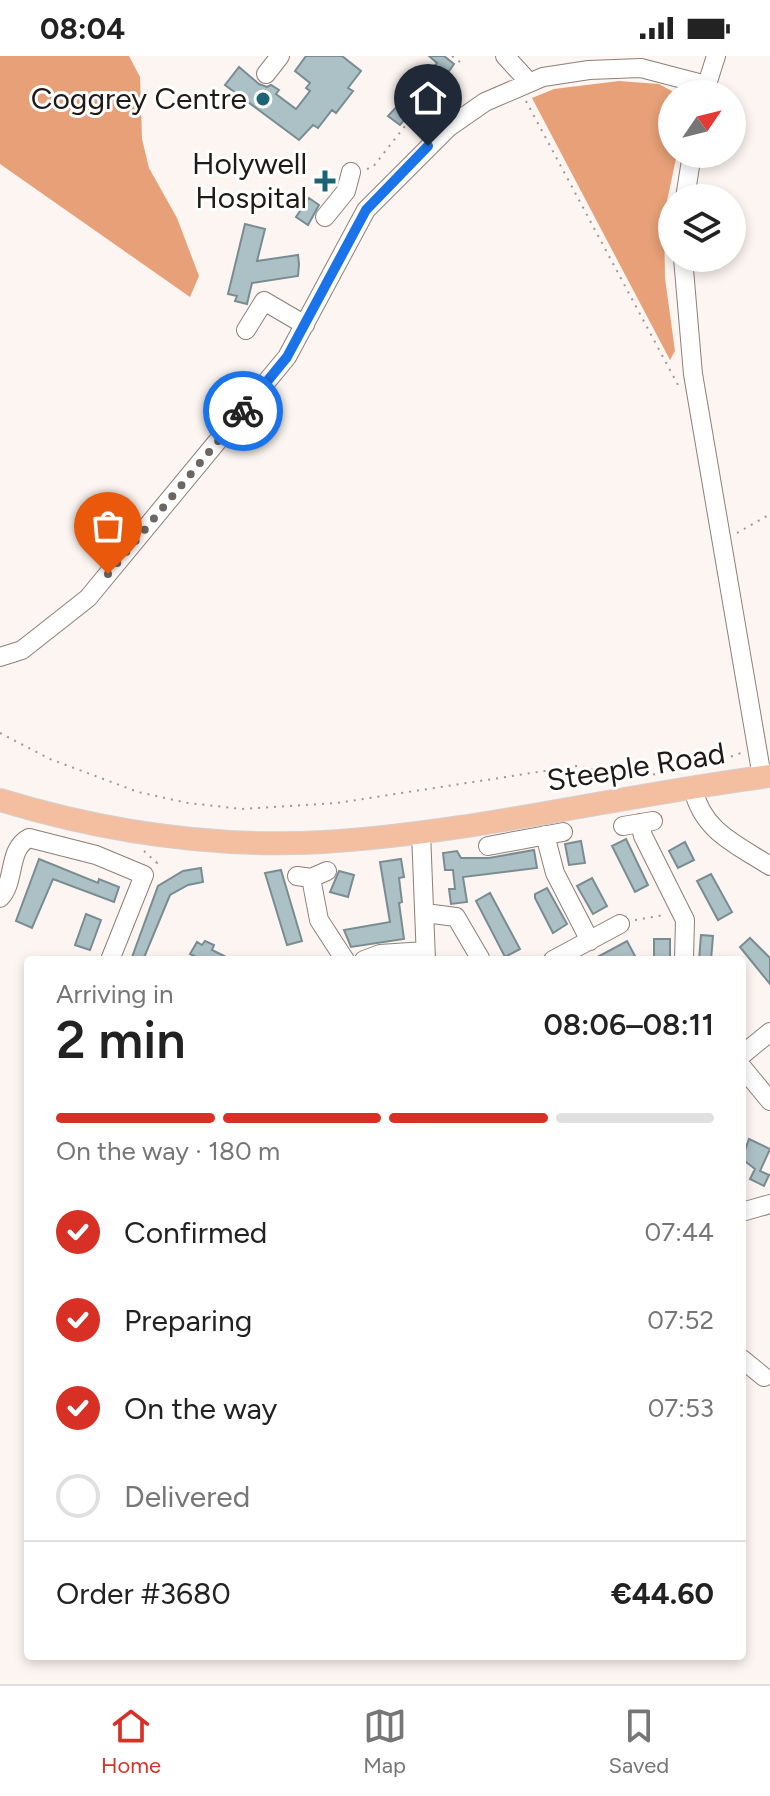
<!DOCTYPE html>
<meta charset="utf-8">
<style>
body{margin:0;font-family:Figtree,sans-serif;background:#f2f2f2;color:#222;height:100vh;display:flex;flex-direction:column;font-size:30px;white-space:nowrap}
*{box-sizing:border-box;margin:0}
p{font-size:26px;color:#767676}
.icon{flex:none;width:44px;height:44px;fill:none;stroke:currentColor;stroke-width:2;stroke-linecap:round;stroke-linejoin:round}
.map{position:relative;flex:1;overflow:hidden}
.details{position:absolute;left:24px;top:900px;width:722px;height:704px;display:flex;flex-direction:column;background:#fff;border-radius:8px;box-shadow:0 4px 12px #0003}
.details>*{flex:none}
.needle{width:52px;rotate:55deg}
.buttons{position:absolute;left:658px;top:24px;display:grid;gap:16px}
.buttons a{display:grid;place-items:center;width:88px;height:88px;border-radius:50%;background:#fff;box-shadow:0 4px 12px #0003;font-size:40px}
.pin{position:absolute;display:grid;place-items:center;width:68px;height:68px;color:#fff;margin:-82px -34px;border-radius:50% 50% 50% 0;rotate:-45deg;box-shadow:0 0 8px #0007}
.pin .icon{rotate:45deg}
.courier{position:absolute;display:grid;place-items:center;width:80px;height:80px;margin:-40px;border:6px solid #1a73e8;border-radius:50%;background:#fff;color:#222;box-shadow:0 2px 10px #0007}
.head em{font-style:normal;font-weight:600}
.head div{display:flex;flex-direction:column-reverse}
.head{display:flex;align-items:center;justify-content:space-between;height:136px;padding:0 32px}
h1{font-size:52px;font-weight:600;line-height:60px}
.bar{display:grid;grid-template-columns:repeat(4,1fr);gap:12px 8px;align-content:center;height:96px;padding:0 32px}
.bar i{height:10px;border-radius:6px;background:#e0e0e0}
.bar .active{background:#d93025}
.bar p{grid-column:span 4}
.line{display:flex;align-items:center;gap:20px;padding:0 32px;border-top:2px solid #e0e0e0}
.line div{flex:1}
ol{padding:0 32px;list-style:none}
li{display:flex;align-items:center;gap:24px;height:88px}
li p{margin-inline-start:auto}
li .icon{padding:8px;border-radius:50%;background:#d93025;color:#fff;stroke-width:4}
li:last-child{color:#767676}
li i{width:44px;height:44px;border:4px solid #e0e0e0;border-radius:50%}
.status{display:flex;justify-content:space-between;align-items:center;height:56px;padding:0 40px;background:#fff;direction:ltr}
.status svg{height:22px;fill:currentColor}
.tabs{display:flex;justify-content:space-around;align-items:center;height:112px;border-top:2px solid #e0e0e0;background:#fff;font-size:22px;color:#767676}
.tabs a{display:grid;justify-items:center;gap:4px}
.tabs .active{color:#d93025}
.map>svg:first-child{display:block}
.forest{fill:#e7a077}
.building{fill:#acc1c6;stroke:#798c91;stroke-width:2}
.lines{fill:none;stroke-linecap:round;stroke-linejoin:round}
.minor-casing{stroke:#8f7f76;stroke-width:20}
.major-casing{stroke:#d2d1d1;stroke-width:24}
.path{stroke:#9e9894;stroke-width:2;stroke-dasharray:2 6;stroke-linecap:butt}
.minor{stroke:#fff;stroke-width:18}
.major{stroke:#f3bfa0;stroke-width:22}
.done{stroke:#6d6763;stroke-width:8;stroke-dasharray:0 14.4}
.route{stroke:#1a73e8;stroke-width:10}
.poi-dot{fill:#1c6473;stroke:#fff;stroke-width:3}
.labels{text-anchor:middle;stroke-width:6;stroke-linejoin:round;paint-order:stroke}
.poi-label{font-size:30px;fill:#201a17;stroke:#fff;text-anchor:end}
.street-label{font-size:30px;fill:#201a17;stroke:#fff}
</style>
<div class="status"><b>08:04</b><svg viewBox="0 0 49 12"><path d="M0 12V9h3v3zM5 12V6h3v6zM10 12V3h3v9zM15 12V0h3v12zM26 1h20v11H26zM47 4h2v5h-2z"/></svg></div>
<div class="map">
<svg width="770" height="1628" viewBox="0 0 770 1628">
<rect width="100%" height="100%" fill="#fcf5f1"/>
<path class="forest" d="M0,0H129L140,21L142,83L149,112L177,162L199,220L190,241L0,108Z
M619,25L659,28L677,38H672V98H677L664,159L665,222L675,295L670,304L532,42L554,33Z"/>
<path class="building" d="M306,0H342L361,15L348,32L353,35L336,57L332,54L318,72L313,69L299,84L225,29L239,11L259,28L267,31L271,29L279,34L276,38L296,53L310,35L306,32L310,27L295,15Z
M429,0H444L454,8L442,25L434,32L432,30L400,69L388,60L437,7Z
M309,142L319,149L308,169L296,161Z
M245,168L265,173L257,205L298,199L299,208L298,220L252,227L247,248L235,245L237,240L228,238Z
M626,783L648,829L635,836L612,790Z
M581,785L585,807L569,809L565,788Z
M685,786L694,804L678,812L669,795Z
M534,794L537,812L463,821L467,846L451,848L449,833H455L453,814H445L443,797L457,795L461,802H489Z
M39,803L98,827L99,823L119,831L114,846L53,823L32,872L16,865Z
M401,803L404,821L399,822L402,846L399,847L404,883L351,891L344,874L390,866L380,806Z
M201,812L203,826L188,829L170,839L143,904H131L158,830L183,815Z
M281,814L302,885L287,889L265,817Z
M339,815L354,819L348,841L330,836Z
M711,818L732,856L718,864L697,825Z
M592,822L607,850L593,858L577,830Z
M547,832L567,868L553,877L535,842V838Z
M490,837L520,893L505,901L476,845Z
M86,858L101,864L90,894L75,889Z
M701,879L713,880L711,904H699Z
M750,882L770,902V928L740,891Z
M654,883H670V904H654Z
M205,885L214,889L212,894L232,904H202L190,898L197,886L202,889Z
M627,885L635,900L628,904H592Z
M749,1083L770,1093L760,1115L769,1119L764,1130L750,1123L755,1113L742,1103Z"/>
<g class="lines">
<g class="minor-casing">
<path id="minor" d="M505,0L528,25
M266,18L280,0
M704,38L716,0
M685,142L692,98
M325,161L346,135L351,116
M683,202L693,318L762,721
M246,274L264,245L305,269
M0,601L22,594L88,542L287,301L366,154L449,71L485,46L543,21L589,14L641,12L706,29
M693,732C702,775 736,788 770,810
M640,767L643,780L685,864L684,904
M623,770L653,765
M421,776L426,904
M545,779L555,817L590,885
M488,790L563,776
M297,820L311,822L327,815
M311,822L319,864L345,904
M0,842C16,826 7,793 29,782L96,799L144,819L110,904
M425,857L456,861L480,902
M364,904L380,898L425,895
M553,904L620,868
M742,999L770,976
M742,1011L770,1045
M742,1156L770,1148
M742,1303L764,1321"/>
</g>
<g class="major-casing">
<path id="major" d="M0,744C105,776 214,792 324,786C474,777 621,739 770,720"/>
</g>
<path class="path" d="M452,0L460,6
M526,45L678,329
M424,47L442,31
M367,113L373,111L405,70
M671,194L672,168
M737,477L770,458
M0,677L50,703L138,736L188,747L242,753L337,747L577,710L632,723L718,705L741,697
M144,795L157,807L155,809
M635,864L664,859"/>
<use href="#minor" class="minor"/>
<use href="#major" class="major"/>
</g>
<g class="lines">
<path class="done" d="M108,518L243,355"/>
<path class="route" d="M243,355L287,301L366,154L428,90"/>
</g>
<g class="poi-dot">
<circle cx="263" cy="43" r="8"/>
<path d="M321 113h8v8h8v8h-8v8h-8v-8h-8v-8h8z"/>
</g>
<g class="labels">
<g class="poi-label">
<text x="247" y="53">Coggrey Centre</text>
<text x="307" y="118">Holywell<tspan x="307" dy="34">Hospital</tspan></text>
</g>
<g class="street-label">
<text transform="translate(636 711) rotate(-9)" y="10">Steeple Road</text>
</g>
</g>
</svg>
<div class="buttons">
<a><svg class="needle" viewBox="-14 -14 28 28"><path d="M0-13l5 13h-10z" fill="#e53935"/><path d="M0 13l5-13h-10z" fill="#767676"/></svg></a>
<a><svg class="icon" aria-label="layers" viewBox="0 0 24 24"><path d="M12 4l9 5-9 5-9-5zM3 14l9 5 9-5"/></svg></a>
</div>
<div class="pin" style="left:108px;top:518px;background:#ea580c"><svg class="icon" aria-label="bag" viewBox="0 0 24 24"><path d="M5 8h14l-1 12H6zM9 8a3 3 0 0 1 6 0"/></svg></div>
<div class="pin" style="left:428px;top:90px;background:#1f2937"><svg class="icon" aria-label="home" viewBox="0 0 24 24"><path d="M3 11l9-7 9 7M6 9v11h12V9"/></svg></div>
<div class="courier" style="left:243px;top:355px"><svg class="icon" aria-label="bike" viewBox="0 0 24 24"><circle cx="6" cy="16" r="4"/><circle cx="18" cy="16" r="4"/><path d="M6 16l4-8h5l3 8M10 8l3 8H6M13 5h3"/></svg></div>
<section class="details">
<div class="head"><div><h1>2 min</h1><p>Arriving in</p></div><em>08:06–08:11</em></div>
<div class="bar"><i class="active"></i><i class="active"></i><i class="active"></i><i></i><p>On the way · 180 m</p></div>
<ol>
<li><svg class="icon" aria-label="check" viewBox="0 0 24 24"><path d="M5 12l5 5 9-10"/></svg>Confirmed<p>07:44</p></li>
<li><svg class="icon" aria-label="check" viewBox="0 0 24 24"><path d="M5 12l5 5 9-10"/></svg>Preparing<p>07:52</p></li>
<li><svg class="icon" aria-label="check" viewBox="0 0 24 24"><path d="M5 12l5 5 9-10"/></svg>On the way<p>07:53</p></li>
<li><i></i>Delivered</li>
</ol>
<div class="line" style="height:104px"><div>Order #3680</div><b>€44.60</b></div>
</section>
</div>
<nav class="tabs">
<a class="active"><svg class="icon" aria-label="home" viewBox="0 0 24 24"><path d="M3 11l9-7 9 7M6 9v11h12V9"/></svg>Home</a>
<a><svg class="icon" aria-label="map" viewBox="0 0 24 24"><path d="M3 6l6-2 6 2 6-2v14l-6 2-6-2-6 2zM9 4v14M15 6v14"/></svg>Map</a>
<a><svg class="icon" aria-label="saved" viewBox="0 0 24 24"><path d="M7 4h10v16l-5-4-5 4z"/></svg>Saved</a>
</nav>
